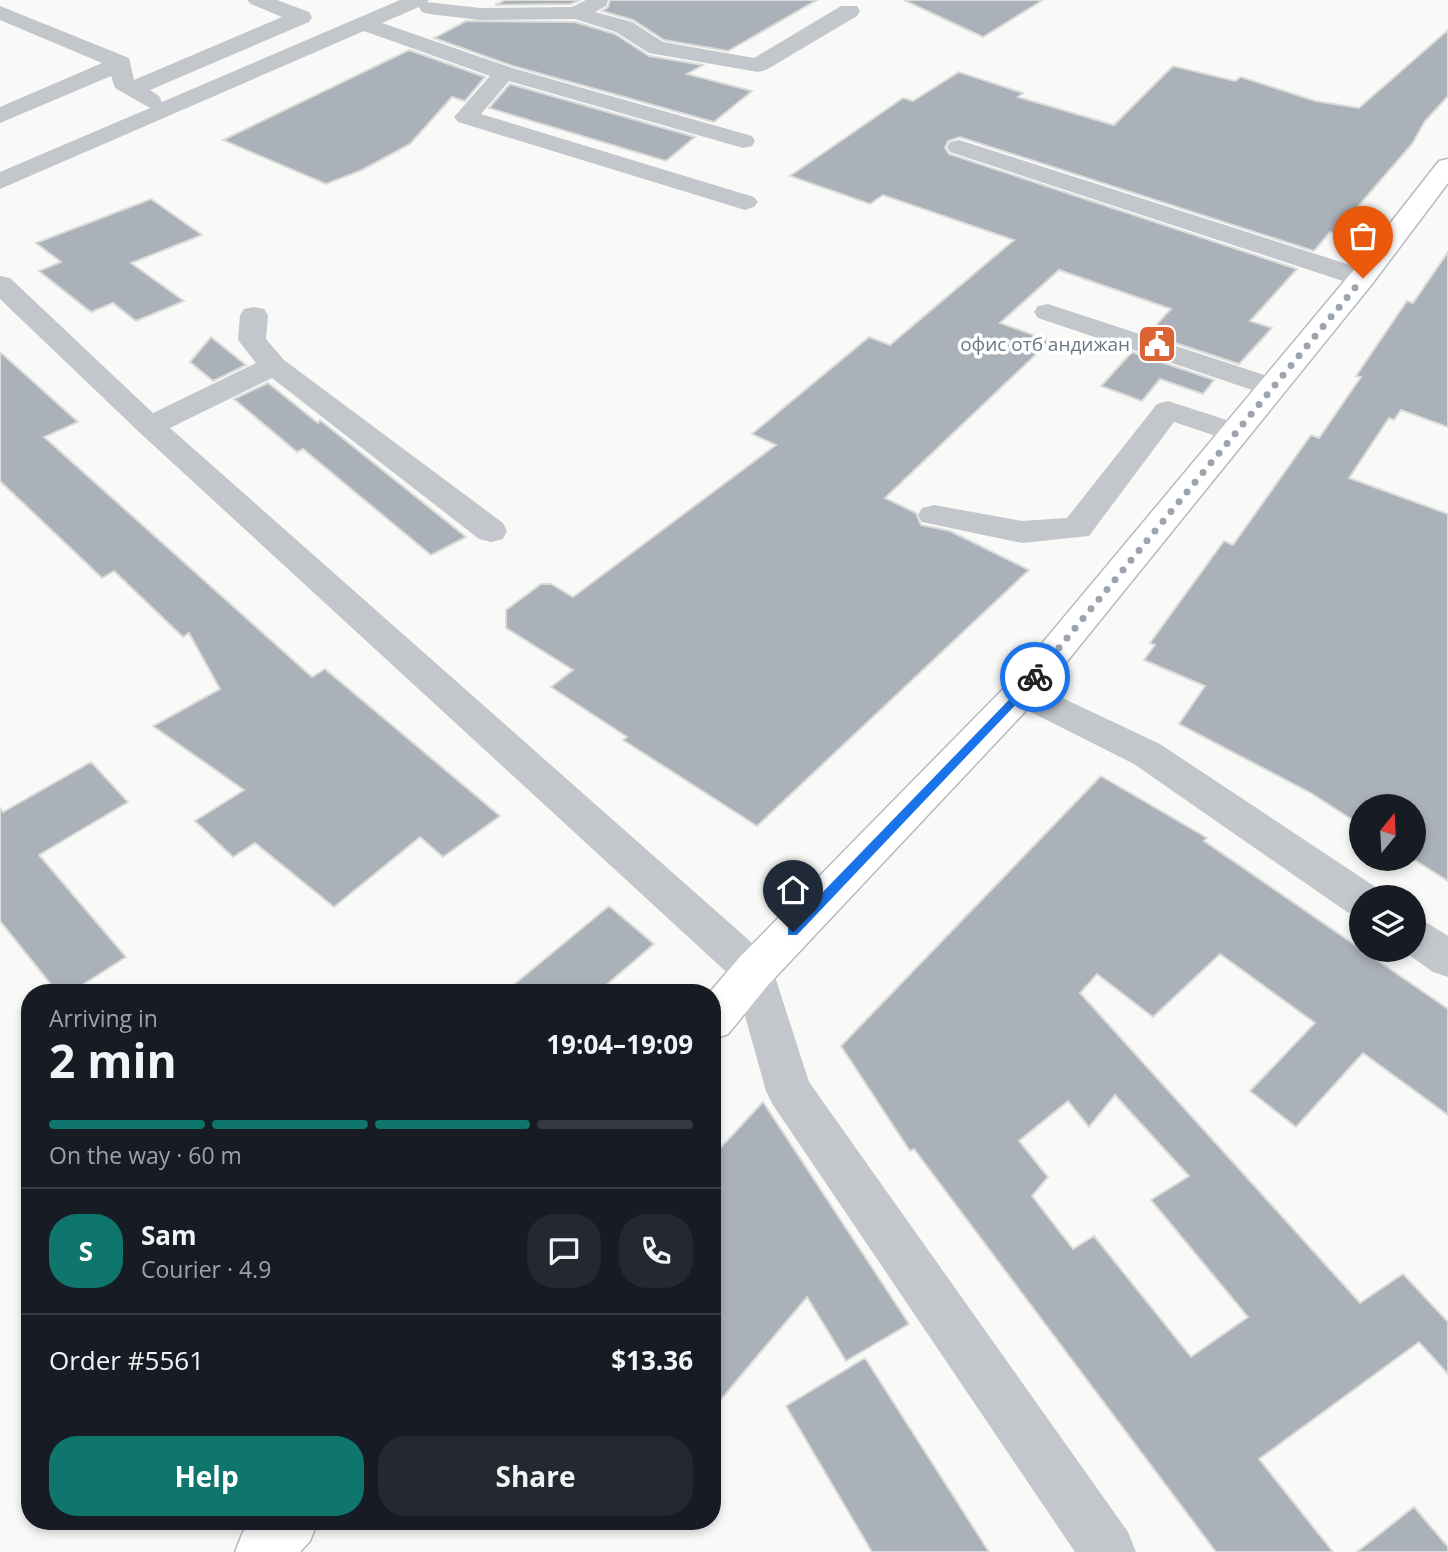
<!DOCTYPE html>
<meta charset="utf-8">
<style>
body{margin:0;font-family:"Open Sans",sans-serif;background:#242831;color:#f1f3f6;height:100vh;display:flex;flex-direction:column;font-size:26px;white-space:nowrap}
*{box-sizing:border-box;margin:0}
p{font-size:23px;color:#9ea1a6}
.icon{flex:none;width:38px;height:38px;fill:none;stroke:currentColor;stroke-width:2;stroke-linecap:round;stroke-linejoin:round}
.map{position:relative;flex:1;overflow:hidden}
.panel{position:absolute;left:21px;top:984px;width:700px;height:546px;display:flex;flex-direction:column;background:#171b24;border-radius:28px;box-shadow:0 4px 10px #0003}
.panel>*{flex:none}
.needle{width:46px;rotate:18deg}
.controls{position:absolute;left:1349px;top:794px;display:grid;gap:14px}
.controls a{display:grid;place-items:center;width:77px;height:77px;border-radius:50%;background:#171b24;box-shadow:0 4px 10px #0003;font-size:35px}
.pin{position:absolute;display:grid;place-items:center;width:60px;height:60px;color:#fff;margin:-72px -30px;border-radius:50% 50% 50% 0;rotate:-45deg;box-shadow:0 0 7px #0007}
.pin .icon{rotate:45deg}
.courier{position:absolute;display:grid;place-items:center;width:70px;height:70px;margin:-35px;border:5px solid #1a73e8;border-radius:50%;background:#fff;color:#222;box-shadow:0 2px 9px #0007}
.head em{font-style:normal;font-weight:700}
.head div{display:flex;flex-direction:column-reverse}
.head{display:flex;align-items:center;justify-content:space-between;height:119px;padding:0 28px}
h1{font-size:46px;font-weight:700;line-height:52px}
.bar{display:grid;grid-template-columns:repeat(4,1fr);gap:10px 7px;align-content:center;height:84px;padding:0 28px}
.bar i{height:9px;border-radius:5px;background:#363941}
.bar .selected{background:#0f766e}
.bar p{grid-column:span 4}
.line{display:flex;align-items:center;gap:18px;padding:0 28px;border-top:2px solid #363941}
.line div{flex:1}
.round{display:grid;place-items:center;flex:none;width:74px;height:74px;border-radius:28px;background:#242831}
.button{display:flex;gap:14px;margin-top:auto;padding:14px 28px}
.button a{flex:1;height:80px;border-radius:28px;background:#0f766e;color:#fff;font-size:28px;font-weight:700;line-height:80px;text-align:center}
.button a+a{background:#242831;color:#f1f3f6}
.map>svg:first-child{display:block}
.building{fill:#aab1b8;stroke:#dbdbd9;stroke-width:2;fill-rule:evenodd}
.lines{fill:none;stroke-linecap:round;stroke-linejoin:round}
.major-casing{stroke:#b6babe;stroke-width:3}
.minor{fill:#c3c6ca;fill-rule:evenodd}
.major{fill:#fff;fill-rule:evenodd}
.route{fill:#1a73e8}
.done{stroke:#9ca5ae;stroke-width:7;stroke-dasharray:0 12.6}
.labels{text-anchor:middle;stroke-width:7;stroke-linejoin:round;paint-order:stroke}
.far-poi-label{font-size:19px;fill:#6a7887;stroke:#fff;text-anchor:end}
</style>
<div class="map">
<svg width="1448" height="1552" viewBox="0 0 1448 1552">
<rect width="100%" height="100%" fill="#f9f9f7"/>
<path class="building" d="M505,0H580L571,4L495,5Z
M610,0H817L728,51L664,40L633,20L602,11L608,7Z
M904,0H1043L983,37Z
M466,21L575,22L615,34L649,56L703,65L687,74L752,91L714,122L513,66L434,38Z
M1448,30V96L1425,121L1412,144L1334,234L1330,232L1314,251L960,137L948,141L945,148L949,154L1297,269L1250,321L1272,328L1239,364L1148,334L1171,309L1059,270L1000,323L1050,341L885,498L916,513L921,525L950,531L1029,570L757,826L623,740L627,737L551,687L573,670L506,628V610L541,584H551L573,597L776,445L752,434L869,337L890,345L1014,240L883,195L870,204L790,176L903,98L913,101L959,72L1023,93L1018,97L1114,125L1173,66L1235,81L1241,77L1315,101L1359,108Z
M409,50L485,77L465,101L452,97L410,144L362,170L326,184L223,140Z
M510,84L695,137L666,161L489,108Z
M151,199L202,235L131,263L184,301L136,321L113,303L91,312L39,271L61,262L36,243Z
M1448,252V427L1401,410L1394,420L1389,418L1349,478L1448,514V881L1413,859L1414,807H1362V826L1311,793L1179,724L1205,686L1144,660L1155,645L1150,643L1224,541L1233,545L1311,435L1319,438L1361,377L1356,376L1407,301L1413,303Z
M211,337L246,365L213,381L190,362Z
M0,352L78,422L44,437L312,677L325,669L500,816L443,857L420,837L334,907L255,843L233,857L195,821L244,790L153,726L220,689L189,633L183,637L114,571L102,578L0,481Z
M1132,352L1214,380L1203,394L1160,379L1142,401L1101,386Z
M268,383L318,423L320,420L466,537L431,555L303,449L297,452L234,399Z
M91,762L128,802L39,855L126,957L71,992H57L0,921V808L3,812Z
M1101,776L1207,838L1204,841L1448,1009V1115L1363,1053L1296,1127L1250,1091L1315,1023L1220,954L1153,1017L1097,974L1080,993L1360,1303L1403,1274L1448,1322V1374L1419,1342L1259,1459L1333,1552H1216L914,1149L910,1151L841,1046ZM1115,1095L1189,1176L1151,1200L1248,1317L1191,1357L1094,1236L1073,1249L1032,1196L1048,1177L1019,1141L1068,1101L1089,1127Z
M609,906L654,944L598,992H505Z
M763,1102L909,1324L846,1361L807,1297L712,1410V1157Z
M865,1358L989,1552H872L786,1406Z
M1414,1507L1448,1547V1552H1357Z"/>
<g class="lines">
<g class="major-casing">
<path id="major" d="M1448,159V183L1372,284L1035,701L769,984L728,1034L712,1040V992H710L739,958L1009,683L1352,272L1439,161Z
M253,1521H318L310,1541L300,1552H235L243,1532Z"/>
</g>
<path class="minor" d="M247,0H277L309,12L312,17L309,22L150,90L159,96L162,102L400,0H429L427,2L480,8L572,7L586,0H608L606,6L595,12L632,22L663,42L754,58L841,6H857L860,11L857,16L766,70L758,72L649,53L616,32L575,19L480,20L429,14L422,12L419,7L382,23L512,68L752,136L755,141L752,146L743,148L509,81L481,114L754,197L758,202L754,207L745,210L458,122L454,117L490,76L364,31L0,189V172L150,108L115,88L111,76L0,123V107L102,63L0,20V6L129,58L134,80L282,17L251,4Z
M959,140L1372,272L1376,278L1372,284L1362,286L1352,284L950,152L947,147L950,142Z
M0,276L10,278L153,413L256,363L238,340L240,315L244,309L254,307L264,309L268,315L266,339L284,360L503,523L507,531L503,539L491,542L479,539L272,378L170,428L769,958L809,1082L1128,1532L1136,1552H1075L773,1105L766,1091L735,980L139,432L0,299Z
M1048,304L1283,381L1287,387L1283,393L1272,396L1261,393L1038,318L1034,312L1038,306Z
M1168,401L1245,426L1249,433L1245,440L1234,442L1174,422L1089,536L1022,543L922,522L918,515L922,508L934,505L1022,521L1067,518L1157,404Z
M1022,679L1160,744L1377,888L1381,898H1362V917L1347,912L1134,764L1009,701L1004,692L1009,683Z
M1414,919L1429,924L1448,936V977L1433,972L1402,950H1414Z"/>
<use href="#major" class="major"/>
</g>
<path class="route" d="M1035,673L1040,677L1039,680L797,935H788V928Z"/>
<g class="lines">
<path class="done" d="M1035,677L1363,278"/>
</g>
<defs>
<g id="civic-square" transform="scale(2.0125)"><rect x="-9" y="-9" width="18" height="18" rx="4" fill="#dc6334" stroke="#fff"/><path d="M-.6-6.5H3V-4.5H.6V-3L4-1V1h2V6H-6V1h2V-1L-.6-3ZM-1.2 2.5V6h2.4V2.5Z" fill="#fff"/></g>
</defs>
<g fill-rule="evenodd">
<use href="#civic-square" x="1157" y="344"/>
</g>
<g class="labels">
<g class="far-poi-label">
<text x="1130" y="351">офис отб андижан</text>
</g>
</g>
</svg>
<div class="controls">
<a><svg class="needle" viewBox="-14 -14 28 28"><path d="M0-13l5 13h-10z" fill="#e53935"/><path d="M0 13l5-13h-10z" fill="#9ea1a6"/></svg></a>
<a><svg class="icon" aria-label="layers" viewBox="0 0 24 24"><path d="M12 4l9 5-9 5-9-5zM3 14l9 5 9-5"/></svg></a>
</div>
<div class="pin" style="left:1363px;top:278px;background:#ea580c"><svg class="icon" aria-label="bag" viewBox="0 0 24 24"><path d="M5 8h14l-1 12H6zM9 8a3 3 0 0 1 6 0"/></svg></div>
<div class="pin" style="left:793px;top:932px;background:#1f2937"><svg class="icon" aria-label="home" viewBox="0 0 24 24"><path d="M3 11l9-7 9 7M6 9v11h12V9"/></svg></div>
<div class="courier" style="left:1035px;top:677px"><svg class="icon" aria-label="bike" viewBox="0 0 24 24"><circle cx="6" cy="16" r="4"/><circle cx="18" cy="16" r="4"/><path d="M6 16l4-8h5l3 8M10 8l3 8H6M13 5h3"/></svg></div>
<section class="panel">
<div class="head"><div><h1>2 min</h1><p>Arriving in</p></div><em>19:04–19:09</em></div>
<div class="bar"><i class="selected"></i><i class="selected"></i><i class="selected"></i><i></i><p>On the way · 60 m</p></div>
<div class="line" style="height:126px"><b class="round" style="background:#0f766e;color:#fff">S</b><div><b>Sam</b><p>Courier · 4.9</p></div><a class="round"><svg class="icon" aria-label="chat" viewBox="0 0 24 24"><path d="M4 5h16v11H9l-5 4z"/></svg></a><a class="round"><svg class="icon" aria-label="phone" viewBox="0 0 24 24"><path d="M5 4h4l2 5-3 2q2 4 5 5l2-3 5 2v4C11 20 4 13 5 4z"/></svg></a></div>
<div class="line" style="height:91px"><div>Order #5561</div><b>$13.36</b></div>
<div class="button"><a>Help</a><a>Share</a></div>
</section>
</div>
